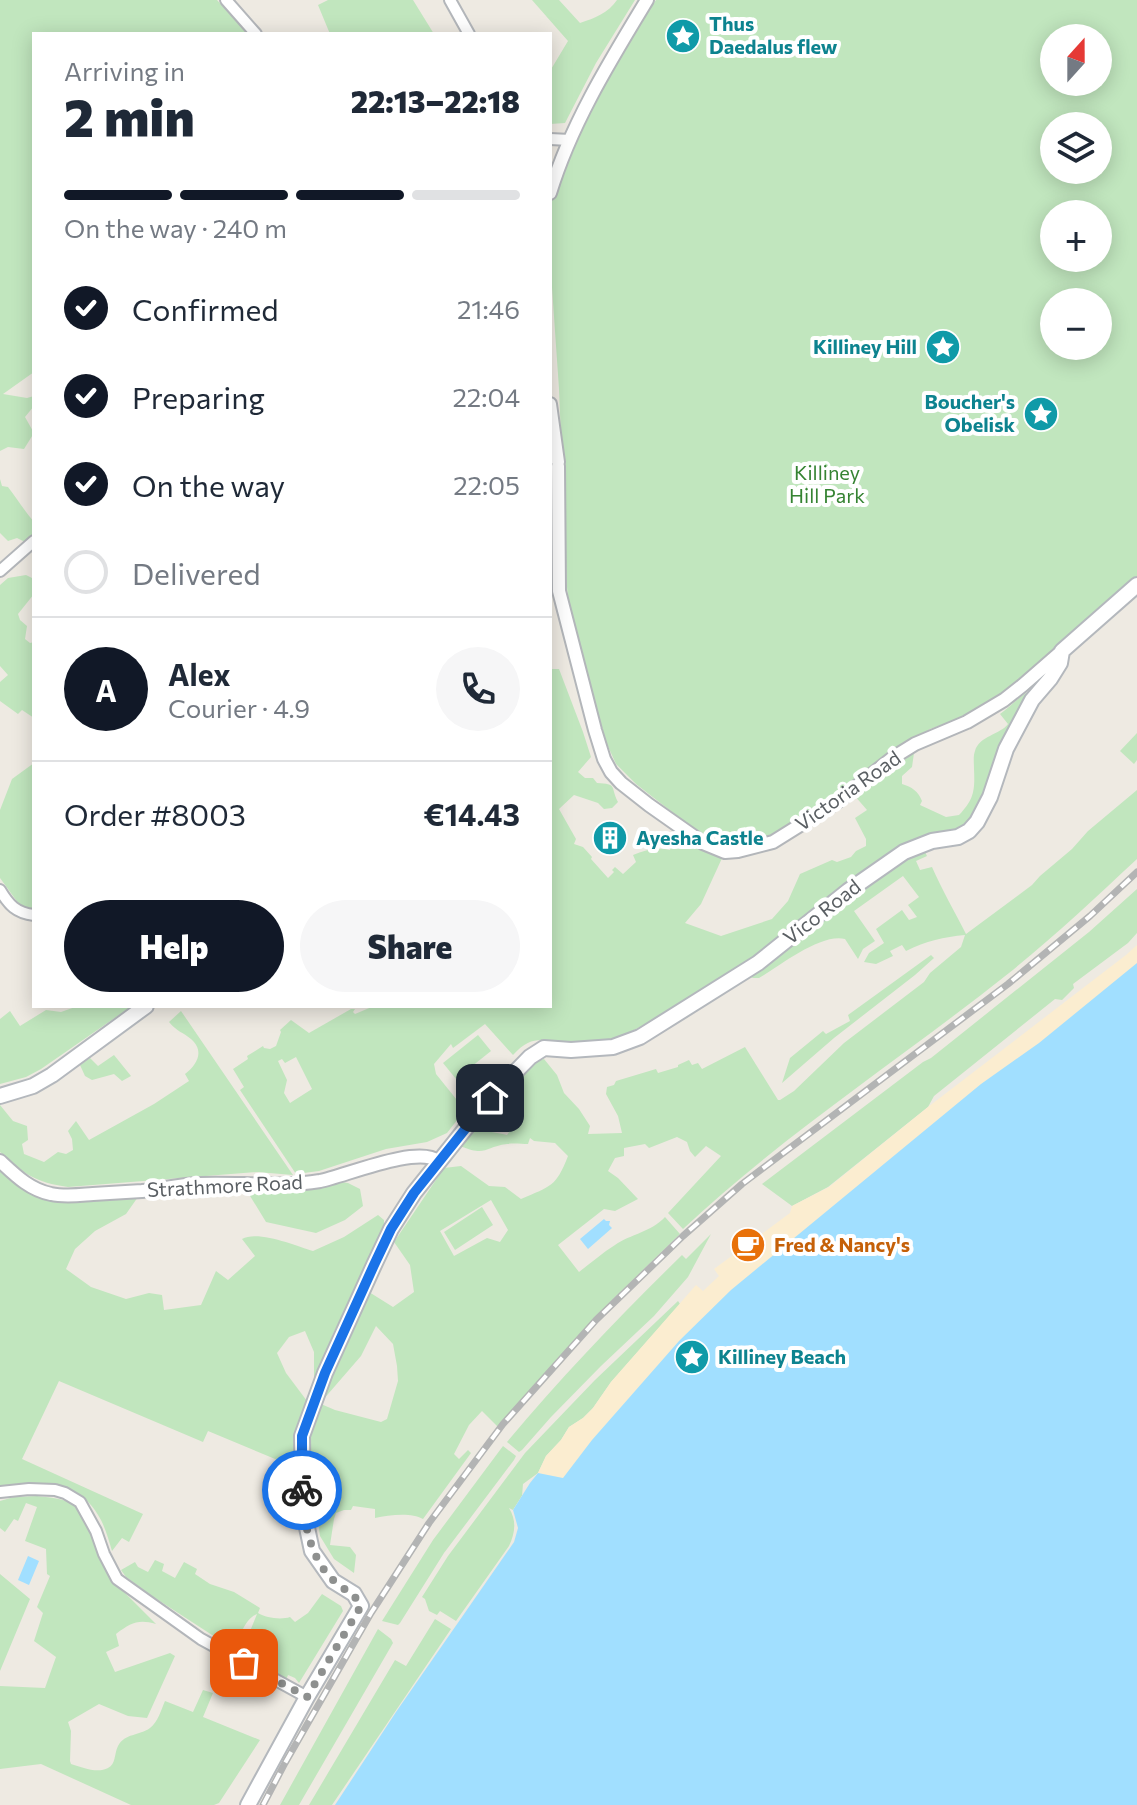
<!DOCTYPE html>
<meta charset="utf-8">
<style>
body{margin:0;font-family:Commissioner,sans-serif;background:#f6f6f7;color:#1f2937;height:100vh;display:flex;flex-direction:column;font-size:30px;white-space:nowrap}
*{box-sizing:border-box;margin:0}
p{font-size:26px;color:#747a83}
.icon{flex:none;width:44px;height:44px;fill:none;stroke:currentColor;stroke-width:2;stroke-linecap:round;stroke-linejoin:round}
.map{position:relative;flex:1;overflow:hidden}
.sheet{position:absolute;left:32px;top:32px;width:520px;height:976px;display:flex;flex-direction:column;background:#fff;border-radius:0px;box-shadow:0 4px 20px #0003}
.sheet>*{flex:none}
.needle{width:52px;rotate:21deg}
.buttons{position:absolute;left:1040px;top:24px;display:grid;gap:16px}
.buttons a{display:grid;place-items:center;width:72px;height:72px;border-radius:50%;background:#fff;box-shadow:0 4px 20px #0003;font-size:40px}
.pin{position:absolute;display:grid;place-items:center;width:68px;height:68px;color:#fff;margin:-34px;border-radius:16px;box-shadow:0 4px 12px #0006}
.courier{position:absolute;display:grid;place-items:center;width:80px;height:80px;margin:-40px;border:6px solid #1a73e8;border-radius:50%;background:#fff;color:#222;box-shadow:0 2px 10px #0007}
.headline em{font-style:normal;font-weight:800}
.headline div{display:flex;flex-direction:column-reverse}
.headline{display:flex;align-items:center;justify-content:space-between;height:136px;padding:0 32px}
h1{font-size:52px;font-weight:800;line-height:60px}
.bar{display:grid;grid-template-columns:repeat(4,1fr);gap:12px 8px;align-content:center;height:96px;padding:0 32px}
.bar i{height:10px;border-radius:6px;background:#e0e1e3}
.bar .active{background:#111827}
.bar p{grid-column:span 4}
.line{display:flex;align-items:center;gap:20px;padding:0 32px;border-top:2px solid #e0e1e3}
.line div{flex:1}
.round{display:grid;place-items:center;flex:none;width:84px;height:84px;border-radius:42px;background:#f6f6f7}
ol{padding:0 32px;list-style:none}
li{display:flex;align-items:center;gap:24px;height:88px}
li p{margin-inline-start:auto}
li .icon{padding:8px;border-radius:50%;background:#111827;color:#fff;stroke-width:4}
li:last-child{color:#747a83}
li i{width:44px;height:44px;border:4px solid #e0e1e3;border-radius:50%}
.cta{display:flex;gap:16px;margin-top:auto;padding:16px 32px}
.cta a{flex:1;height:92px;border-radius:48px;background:#111827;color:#fff;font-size:32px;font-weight:800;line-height:92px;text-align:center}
.cta a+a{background:#f6f6f7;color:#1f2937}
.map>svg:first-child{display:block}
.green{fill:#c1e6be;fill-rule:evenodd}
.sand{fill:#fbedd0}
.water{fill:#a1dfff}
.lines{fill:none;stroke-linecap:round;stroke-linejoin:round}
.minor-casing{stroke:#b3b6ba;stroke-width:14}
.tertiary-casing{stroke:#b3b6ba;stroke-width:16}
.secondary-casing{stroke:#b4b8bd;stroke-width:18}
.minor{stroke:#fff;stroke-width:10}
.tertiary{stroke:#fff;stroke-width:12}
.secondary{stroke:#fff;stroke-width:14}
.rail-casing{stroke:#b3b4b4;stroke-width:7}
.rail{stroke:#fff;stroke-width:4;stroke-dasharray:12;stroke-linecap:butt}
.done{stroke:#8e908f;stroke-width:8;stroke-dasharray:0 14.4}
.route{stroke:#1a73e8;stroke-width:10}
.labels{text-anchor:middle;stroke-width:8;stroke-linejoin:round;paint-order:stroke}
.culture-label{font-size:20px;font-weight:bold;fill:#0d838f;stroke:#fff;text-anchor:start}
.park-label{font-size:20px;fill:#358332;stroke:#fff}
.street-label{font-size:20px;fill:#5a5f63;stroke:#fff}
.food-label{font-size:20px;font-weight:bold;fill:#c56008;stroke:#fff;text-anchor:start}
</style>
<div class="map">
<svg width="1137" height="1805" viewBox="0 0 1137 1805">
<rect width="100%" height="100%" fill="#eeeae2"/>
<path class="green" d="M0,0H217L248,34H34V372L3,394L27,398L34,396V406L25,417L34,433L24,449L8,447L0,451Z
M328,0H413L434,34H330L318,5Z
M532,0H559L580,23C595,18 608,13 617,0H635L596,63L565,123L550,124V71L568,41Z
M656,0H1137V576L1042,662L1003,693L958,719L930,729L883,758L844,790L805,815L773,834L748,842L737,843L711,838L690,826L636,784L616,764L606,742L569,608L567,587L559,389L551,273L552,198L593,103L631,36ZM1054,38H1098V82H1054ZM1054,126H1098V170H1054ZM1054,214H1098V258H1054ZM1054,302H1098V346H1054Z
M0,479L2,486L8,487C17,499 24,510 34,522V535L27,543L17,538L8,541L0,533Z
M26,575L34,579V594L18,614L20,620L27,626L25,639L30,643L34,642V718L22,710L18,714L0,701V682L8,675L0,666V585L8,578Z
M550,669H559L583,732L591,757L578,772L585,778H593L597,783C618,784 610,786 618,802L612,808L604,809L598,803L574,795L559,809L576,839L574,844L583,847L592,857L591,859L608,878L614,872L612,870L615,867L623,874L636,862L633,855C645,850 657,847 670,850L672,841L681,839L687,840L695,845L723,856L701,904L685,923L721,936L772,919L788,901L800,874L832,860L837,862L851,857L856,851L866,846V839L855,818L867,810L854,795L914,753L912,767L902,776V784C912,787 918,791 922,801L920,805L946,817L959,815C974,799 975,791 974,769C974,763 973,756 975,751C979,736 1001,734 1008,724L1000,714C1010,707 1019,697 1029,691L1031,693L975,820L957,831L932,836C857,889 782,943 703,990C680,1003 657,1019 634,1030C615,1039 596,1044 575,1044C548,1044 536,1030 513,1055L485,1024L453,1048L451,1044L434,1064L436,1074L465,1110L447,1133L427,1142L386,1149L319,1171L296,1174L240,1090L244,1087L233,1069L248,1059L247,1056L263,1046L264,1048L270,1049L276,1046L281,1032L280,1030L291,1020L309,1033L351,1009H355L353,1012L355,1014L374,1006H550ZM296,1057L312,1089L290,1103L284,1093L287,1080L278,1061L282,1059L285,1063Z
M1137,733V760L1134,764L1120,751Z
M34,763V910L21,907L0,878V810L12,779Z
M1137,790V859C1095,898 1054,937 1009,973C901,1059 784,1134 683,1229L668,1213L721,1156L706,1146L695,1157L690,1151L687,1142L677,1137L649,1148L645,1144L624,1148V1156L615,1158L608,1171L618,1178L638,1199L615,1211L604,1209L558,1245L579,1272C591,1263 602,1253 615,1245C631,1234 651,1232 665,1217L680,1234L608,1304L498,1427L482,1411L469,1425L454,1454L459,1459L468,1450L471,1453L423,1519C411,1512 389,1515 375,1518V1509L353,1506L351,1510H344L336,1513L334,1519L330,1545L350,1547L356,1555L354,1573L334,1559L320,1536L312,1478H306L309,1442L321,1404L335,1410L381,1422L387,1419L398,1381L397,1366L393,1344L376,1326L361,1356L322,1401L369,1292L393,1307L414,1292L410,1265L394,1242L444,1168L461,1166L489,1186L505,1187L521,1199C551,1186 556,1187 568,1156L555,1143L534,1141L530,1138L528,1144C522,1144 514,1143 507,1144C484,1147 487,1157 460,1146L475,1126C484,1132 496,1132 507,1135L519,1119L512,1111L506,1115L503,1113L516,1100L509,1089L538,1061L544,1059L557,1075L564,1093L579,1109L590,1126L588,1134L622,1133L618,1116L606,1094L607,1087L614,1085L616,1081L656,1069L658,1073L678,1067V1065L689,1060L692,1065L698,1063L702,1069L745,1047L778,1100H780L794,1091L844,1043L924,982L930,973L961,947L965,935C944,937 926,941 906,951L902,945L890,951L893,956L876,964L864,962L869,953L884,943L876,929L902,910L909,920L917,917L908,905L919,897L903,876L854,911L875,941L863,949L858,959L845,939C821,933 781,965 759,978H753L748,976L849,893L923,848L927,856L916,861L920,870L932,867C942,890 955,912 966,934L1032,885L1040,876L1072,849L1088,831ZM491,1200L508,1230L500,1242L487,1238L454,1256L440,1231Z
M1137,889V933L1128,943L1073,984L1074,988L1062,1000L1055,999L934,1096L928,1107L828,1187L792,1206L762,1184L923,1062L931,1058L1089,932Z
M931,955L934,958L915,975L834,1038L782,1083L790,1058L823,1031L826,1034L850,1021L848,1015Z
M78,1006H132L41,1069L26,1077L0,1084V1019L10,1011L20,1026L46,1010L61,1012Z
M181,1011L293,1175L257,1172L68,1187C35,1182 25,1175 0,1152V1105L13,1121L27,1126L28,1140L22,1144L24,1154L44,1162L58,1152L66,1154L73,1150L72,1139L68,1131L76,1121L89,1140L154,1104L189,1081L185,1074C197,1065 205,1051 191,1039C184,1033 176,1031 169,1022Z
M478,1035L491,1051L456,1079L443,1063Z
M114,1055L131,1076L122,1081L114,1074L92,1080L85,1076L80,1065L90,1058L98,1066Z
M0,1171C13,1181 26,1194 42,1198C67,1206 111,1198 138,1197L126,1214L95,1231L75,1249L66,1269L91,1287L126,1299L149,1293L162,1295L164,1310L201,1305L216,1271L228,1280L255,1256L242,1239C258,1230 296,1246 313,1251L344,1237L378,1215L384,1220V1234L333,1334L314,1384V1352L305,1331L289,1337L277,1353L286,1373L307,1401L296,1437L292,1466L208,1431L203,1442L59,1381L22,1459L143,1514L129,1542L122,1538L112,1551C109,1541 106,1530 101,1520C80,1479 41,1481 0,1487Z
M335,1181L348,1183L360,1189L363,1206L345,1220L316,1233L266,1222L244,1186L292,1190L309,1189Z
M482,1207L493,1225L455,1250L444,1232Z
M711,1234L688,1277L654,1316L601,1366L551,1417L522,1450L519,1452L507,1442C562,1376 621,1315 682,1255L686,1259Z
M678,1301L680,1304L611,1382L593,1408L583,1418L569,1427L561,1440L546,1456L538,1473L523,1484L522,1496L513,1510L509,1508C517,1521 515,1533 509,1546L456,1621L440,1611L437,1615L429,1611L425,1599L422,1597L448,1556L525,1453L595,1380Z
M503,1446L516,1456L514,1460L444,1553L400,1623L398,1625L382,1621L433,1540Z
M37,1496C52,1498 66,1498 78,1508L114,1582L156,1624C138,1619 131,1623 116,1634L119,1646L106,1652L115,1672L170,1653L175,1656L147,1718L128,1716L99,1704L68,1722L71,1731L70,1761L71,1764C82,1767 97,1774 108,1768C116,1764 114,1754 118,1746C125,1733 139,1736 150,1728C158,1722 161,1710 165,1701L193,1712L203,1690L213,1693L203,1717L260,1740L219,1803L214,1805H131L41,1764L0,1769V1686L45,1688L56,1657L34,1641L43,1613L37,1607L50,1576L47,1574L46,1549L25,1541L37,1507L26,1503L18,1521L14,1519L5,1532L0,1528V1501L14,1497Z
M155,1560L164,1564L162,1571L175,1578L184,1562L197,1569L195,1574L210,1584L234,1592L260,1608L258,1613C266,1618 281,1620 290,1617L295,1622L308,1613L322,1594L341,1606L343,1611L299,1683L295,1678L288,1675L286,1680L265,1669L270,1660L272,1648L266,1643L255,1652L251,1660L243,1656L242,1651L257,1614C242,1620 243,1639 229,1646L152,1596L126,1577L121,1570L135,1562L138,1567L148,1572Z
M0,1574L30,1599L0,1671Z
M435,1619L451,1629L332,1805H309L395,1660L406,1666Z
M378,1629L391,1639L393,1643L299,1805H280Z"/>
<path class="sand" d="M1137,945V987L335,1805L396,1712L514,1542L518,1528L513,1510L530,1483L538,1473L546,1456L561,1440L569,1427L583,1418L593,1408L611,1382L696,1285L703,1291L719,1276L714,1269L790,1213L792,1206L829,1187L928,1107L1126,955Z"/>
<path class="water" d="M1137,963V1805H335L396,1712L514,1542L518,1528L513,1510L530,1483L538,1473L563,1478L592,1440L679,1341L731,1290L981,1084L1039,1043Z
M604,1219L606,1221H610L609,1225L612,1228L588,1249L580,1239Z
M28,1556L39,1561L29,1585L18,1580Z"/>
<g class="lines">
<g class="minor-casing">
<path id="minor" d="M226,0L256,34
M450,0L469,34
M550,139L570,140
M0,571L34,541
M0,890C9,905 16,913 34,915
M0,1492L29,1489L55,1490L65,1493L80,1502L96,1531L104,1554L117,1579L201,1639L307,1697"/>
</g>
<g class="tertiary-casing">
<path id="tertiary" d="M550,193C571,124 610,61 647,0
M550,404L558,462
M558,466L559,591L595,730L604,759L611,772L621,783L649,805L703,843L725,852L738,851L773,842L837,802L894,757L915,744L967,722L1004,700L1023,685L1062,651
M0,1161C15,1175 30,1190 51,1194C65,1197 79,1195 93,1194C110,1193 126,1192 142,1191C161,1189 179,1185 197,1184C238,1182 279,1188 320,1181C345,1176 417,1145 438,1161"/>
</g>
<g class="secondary-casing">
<path id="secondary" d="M0,1096L33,1086L52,1075L146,1006
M248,1805L307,1697L361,1606L354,1594L333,1581L312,1551L303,1509L302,1436L325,1373L374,1265L391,1229L414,1193L490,1098L530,1057L544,1048L571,1050L613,1047L640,1037L758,963L848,891L904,852L932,841L958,837L969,831L977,822L990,797L1006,749L1032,700L1050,679L1060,663L1062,651L1137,585"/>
</g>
<use href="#minor" class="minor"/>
<use href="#tertiary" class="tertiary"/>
<use href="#secondary" class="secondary"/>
<g class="rail-casing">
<path id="rail" d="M263,1805L285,1763L371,1613L429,1523L503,1424L596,1320L683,1236L742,1184L1008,984L1090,916L1137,872"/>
</g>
<use href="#rail" class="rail"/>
</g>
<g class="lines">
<path class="done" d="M244,1663L307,1697L361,1606C350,1587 345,1593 333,1580C309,1557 304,1521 302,1490"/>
<path class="route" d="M302,1490V1436L325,1373L374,1265L391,1229L414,1193L490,1098"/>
</g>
<defs>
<g id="sight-disc" transform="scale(1.8)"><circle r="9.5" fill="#0f9aa8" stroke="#fff"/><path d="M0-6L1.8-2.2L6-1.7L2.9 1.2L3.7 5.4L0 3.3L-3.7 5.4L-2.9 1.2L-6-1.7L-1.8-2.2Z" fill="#fff"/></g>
<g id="building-disc" transform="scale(1.8)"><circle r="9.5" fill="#0f9aa8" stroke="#fff"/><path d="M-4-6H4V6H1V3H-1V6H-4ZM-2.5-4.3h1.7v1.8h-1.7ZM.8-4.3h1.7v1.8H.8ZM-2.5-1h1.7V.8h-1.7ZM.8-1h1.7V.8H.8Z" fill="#fff"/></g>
<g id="cafe-disc" transform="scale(1.8)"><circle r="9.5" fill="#e8710a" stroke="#fff"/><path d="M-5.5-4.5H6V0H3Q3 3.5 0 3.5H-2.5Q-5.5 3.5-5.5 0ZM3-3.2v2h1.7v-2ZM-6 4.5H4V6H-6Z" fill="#fff"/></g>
</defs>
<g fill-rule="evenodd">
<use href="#sight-disc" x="683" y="36"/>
<use href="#sight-disc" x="943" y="347"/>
<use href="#sight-disc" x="1041" y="414"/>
<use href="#building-disc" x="610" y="838"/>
<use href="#cafe-disc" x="748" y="1245"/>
<use href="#sight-disc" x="692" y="1357"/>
</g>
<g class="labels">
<g class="culture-label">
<text x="709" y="31">Thus<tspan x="709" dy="23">Daedalus flew</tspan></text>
<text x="917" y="354" text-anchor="end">Killiney Hill</text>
<text x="1015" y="409" text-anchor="end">Boucher's<tspan x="1015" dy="23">Obelisk</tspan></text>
<text x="636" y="845">Ayesha Castle</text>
<text x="718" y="1364">Killiney Beach</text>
</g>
<g class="park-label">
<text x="827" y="480">Killiney<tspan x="827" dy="23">Hill Park</tspan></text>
</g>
<g class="street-label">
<text transform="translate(848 791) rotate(-35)" y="7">Victoria Road</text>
<text transform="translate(822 912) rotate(-38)" y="7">Vico Road</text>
<text transform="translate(225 1186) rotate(-3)" y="7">Strathmore Road</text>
</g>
<g class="food-label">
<text x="774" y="1252">Fred &amp; Nancy's</text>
</g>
</g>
</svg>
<div class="buttons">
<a><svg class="needle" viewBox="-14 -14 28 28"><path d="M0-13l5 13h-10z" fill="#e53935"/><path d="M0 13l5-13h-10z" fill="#747a83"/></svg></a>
<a><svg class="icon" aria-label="layers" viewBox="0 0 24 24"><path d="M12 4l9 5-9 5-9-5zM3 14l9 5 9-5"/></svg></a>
<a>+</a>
<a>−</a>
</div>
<div class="pin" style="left:244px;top:1663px;background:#ea580c"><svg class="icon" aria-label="bag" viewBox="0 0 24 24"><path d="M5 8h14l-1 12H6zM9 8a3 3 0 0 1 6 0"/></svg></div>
<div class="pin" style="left:490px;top:1098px;background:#1f2937"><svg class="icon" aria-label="home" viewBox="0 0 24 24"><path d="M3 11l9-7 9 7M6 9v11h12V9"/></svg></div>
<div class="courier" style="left:302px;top:1490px"><svg class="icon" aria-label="bike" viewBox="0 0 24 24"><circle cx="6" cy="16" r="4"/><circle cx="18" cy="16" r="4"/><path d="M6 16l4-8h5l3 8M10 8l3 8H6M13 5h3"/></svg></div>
<section class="sheet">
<div class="headline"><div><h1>2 min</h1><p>Arriving in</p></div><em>22:13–22:18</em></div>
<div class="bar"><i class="active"></i><i class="active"></i><i class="active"></i><i></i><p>On the way · 240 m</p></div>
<ol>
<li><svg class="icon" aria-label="check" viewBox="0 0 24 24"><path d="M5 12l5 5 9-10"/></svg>Confirmed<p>21:46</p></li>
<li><svg class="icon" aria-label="check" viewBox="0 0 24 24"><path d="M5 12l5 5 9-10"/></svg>Preparing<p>22:04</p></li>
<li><svg class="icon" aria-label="check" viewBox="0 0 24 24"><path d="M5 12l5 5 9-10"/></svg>On the way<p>22:05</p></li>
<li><i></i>Delivered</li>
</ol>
<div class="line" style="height:144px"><b class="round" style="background:#111827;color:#fff">A</b><div><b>Alex</b><p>Courier · 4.9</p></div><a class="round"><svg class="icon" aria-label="phone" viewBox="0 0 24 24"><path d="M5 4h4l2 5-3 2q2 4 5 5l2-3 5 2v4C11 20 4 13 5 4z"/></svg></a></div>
<div class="line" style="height:104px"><div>Order #8003</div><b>€14.43</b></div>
<div class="cta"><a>Help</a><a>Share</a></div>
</section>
</div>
